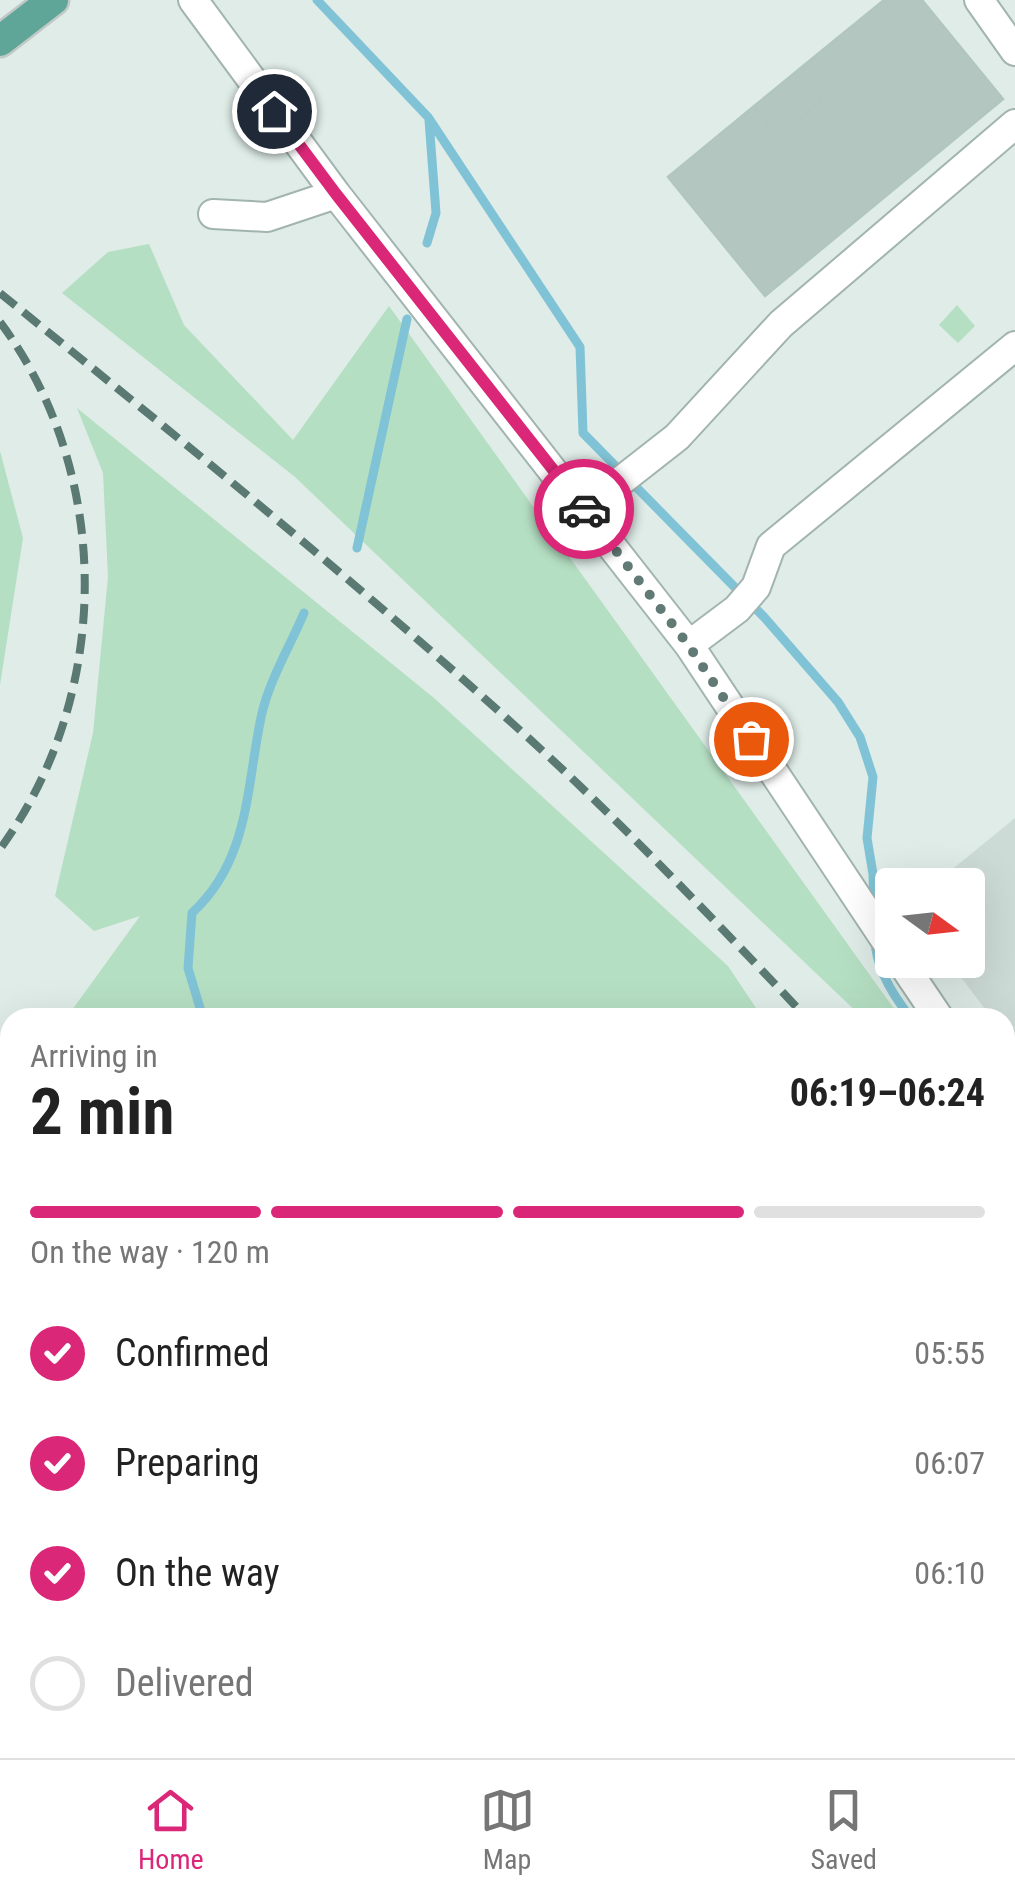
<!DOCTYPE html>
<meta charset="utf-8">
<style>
body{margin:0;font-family:"Roboto Condensed",sans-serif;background:#f6f6f6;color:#222;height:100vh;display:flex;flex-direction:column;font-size:38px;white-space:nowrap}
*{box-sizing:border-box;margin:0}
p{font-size:32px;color:#767676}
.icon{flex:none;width:55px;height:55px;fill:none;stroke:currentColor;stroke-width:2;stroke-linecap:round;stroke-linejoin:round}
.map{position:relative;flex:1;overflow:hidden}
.details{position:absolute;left:0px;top:1008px;width:1015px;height:752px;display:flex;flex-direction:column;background:#fff;border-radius:30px 30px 0 0;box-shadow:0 10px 40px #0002}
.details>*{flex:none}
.needle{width:65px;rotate:105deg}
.fabs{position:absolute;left:875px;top:868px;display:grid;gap:20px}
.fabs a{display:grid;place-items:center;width:110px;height:110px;border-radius:10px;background:#fff;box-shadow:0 10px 40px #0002;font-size:50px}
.pin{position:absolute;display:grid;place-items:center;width:85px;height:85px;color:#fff;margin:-42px;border:5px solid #fff;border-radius:50%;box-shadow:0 2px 10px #0007}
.courier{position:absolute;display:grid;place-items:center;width:100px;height:100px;margin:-50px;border:8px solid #db2777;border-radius:50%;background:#fff;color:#222;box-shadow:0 2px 12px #0007}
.overview em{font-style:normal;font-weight:700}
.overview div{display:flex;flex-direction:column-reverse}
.overview{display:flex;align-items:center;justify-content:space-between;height:170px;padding:0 30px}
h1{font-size:65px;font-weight:700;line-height:75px}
.bar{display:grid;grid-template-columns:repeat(4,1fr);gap:15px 10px;align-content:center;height:120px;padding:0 30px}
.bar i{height:12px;border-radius:8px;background:#e0e0e0}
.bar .active{background:#db2777}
.bar p{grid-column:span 4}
ol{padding:0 30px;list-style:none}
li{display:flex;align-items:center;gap:30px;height:110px}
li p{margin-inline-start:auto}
li .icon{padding:10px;border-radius:50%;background:#db2777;color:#fff;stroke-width:4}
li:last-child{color:#767676}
li i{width:55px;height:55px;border:5px solid #e0e0e0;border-radius:50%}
.dock{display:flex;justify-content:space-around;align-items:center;height:140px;border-top:2px solid #e0e0e0;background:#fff;font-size:28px;color:#767676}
.dock a{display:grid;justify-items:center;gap:5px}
.dock .active{color:#db2777}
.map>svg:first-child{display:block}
.built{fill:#cddbd6}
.green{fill:#b5dfc3}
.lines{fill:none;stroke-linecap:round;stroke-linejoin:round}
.stream{stroke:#81c3d6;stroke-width:9}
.building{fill:#b4c6c0;stroke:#b1c6be;stroke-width:2.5}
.minor-casing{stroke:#a2b4af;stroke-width:32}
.major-casing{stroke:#c0c9c7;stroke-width:35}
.minor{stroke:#fff;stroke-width:28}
.major{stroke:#5fa598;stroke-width:30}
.rail{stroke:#597972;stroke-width:8;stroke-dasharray:20 10;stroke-linecap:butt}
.done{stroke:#627a75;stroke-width:10;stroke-dasharray:0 18}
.route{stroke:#db2777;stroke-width:12}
</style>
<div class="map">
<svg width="1015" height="1758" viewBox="0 0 1015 1758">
<rect width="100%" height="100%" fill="#dfece7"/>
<path class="built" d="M1015,818V1050L1005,1037V1018L991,1017L948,960H968V885H933Z
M1005,1337L1015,1348V1758H386L395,1750H1005Z"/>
<path class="green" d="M149,244L184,325L293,440L389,306L900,1017H862L295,477L62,293L108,252Z
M957,305L975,326L958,343L939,325Z
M77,408L434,698L728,966L762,1017H67L140,916L94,931L55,896L93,733L108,577L103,473Z
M0,451L23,538L0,685Z
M10,1096V1750H258L249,1758H0V1112Z"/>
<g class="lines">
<path class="stream" d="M317,0L428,117L580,347L583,433L764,617L838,702L860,737L873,777L867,838L873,874L874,910
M427,243L436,213L429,120
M357,548L407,319
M875,940C876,968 894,997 911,1018
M203,1018L188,968L192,913C251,859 246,784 262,713C270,679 291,644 304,613
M80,1758L84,1750"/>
</g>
<path class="building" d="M884,0H922L1003,99L765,296L668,177L753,107L778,137L822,101L797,71Z
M797,71L822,101L778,137L753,107Z
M1015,1552V1705L1005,1713V1560Z
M820,1750H958L948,1758H826Z"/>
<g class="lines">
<g class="minor-casing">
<path id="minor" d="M193,0L336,194L689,645L892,950
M979,0L1015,51
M213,214L267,217L336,194
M585,509L677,437L781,324L1015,124
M689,645L737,609L756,587L771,546L1015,346
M900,960L939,1018
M1005,1112L1015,1127
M1005,1487L1015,1478
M508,1750L514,1758
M702,1750L708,1758
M449,1758L459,1750
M587,1758L598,1750"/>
</g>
<g class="major-casing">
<path id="major" d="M0,41L53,0"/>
</g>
<use href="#minor" class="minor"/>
<use href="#major" class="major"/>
<path class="rail" d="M0,293C181,440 362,586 534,743C629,830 718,924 807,1018
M0,322C114,475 112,696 0,849
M1005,1248L1015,1260"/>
</g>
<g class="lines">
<path class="done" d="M584,509L689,646L751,739"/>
<path class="route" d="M274,111L336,194L584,509"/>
</g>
</svg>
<div class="fabs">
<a><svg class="needle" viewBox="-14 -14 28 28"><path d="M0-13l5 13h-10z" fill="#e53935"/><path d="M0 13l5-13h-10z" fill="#767676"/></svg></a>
</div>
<div class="pin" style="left:751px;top:739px;background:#ea580c"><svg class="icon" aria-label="bag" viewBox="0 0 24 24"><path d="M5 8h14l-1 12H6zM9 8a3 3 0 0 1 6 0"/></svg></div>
<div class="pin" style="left:274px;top:111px;background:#1f2937"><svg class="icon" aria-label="home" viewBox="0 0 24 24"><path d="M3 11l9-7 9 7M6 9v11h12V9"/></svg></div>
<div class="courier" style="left:584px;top:509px"><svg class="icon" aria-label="car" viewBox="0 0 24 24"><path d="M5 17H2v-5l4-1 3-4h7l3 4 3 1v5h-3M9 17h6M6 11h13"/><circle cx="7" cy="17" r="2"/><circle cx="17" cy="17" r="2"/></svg></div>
<section class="details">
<div class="overview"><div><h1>2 min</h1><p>Arriving in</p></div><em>06:19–06:24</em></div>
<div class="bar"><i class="active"></i><i class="active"></i><i class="active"></i><i></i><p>On the way · 120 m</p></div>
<ol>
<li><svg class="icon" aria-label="check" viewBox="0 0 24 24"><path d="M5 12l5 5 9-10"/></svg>Confirmed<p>05:55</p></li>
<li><svg class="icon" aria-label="check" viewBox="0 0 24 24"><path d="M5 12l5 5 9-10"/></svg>Preparing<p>06:07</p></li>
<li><svg class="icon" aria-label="check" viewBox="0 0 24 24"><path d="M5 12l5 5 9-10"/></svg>On the way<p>06:10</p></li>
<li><i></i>Delivered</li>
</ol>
</section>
</div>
<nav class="dock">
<a class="active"><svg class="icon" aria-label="home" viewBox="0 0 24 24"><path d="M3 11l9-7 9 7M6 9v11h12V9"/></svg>Home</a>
<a><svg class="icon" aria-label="map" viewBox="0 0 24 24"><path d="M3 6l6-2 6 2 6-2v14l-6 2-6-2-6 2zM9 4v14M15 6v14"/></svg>Map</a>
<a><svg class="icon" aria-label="saved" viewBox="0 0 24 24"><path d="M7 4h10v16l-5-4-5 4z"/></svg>Saved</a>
</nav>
